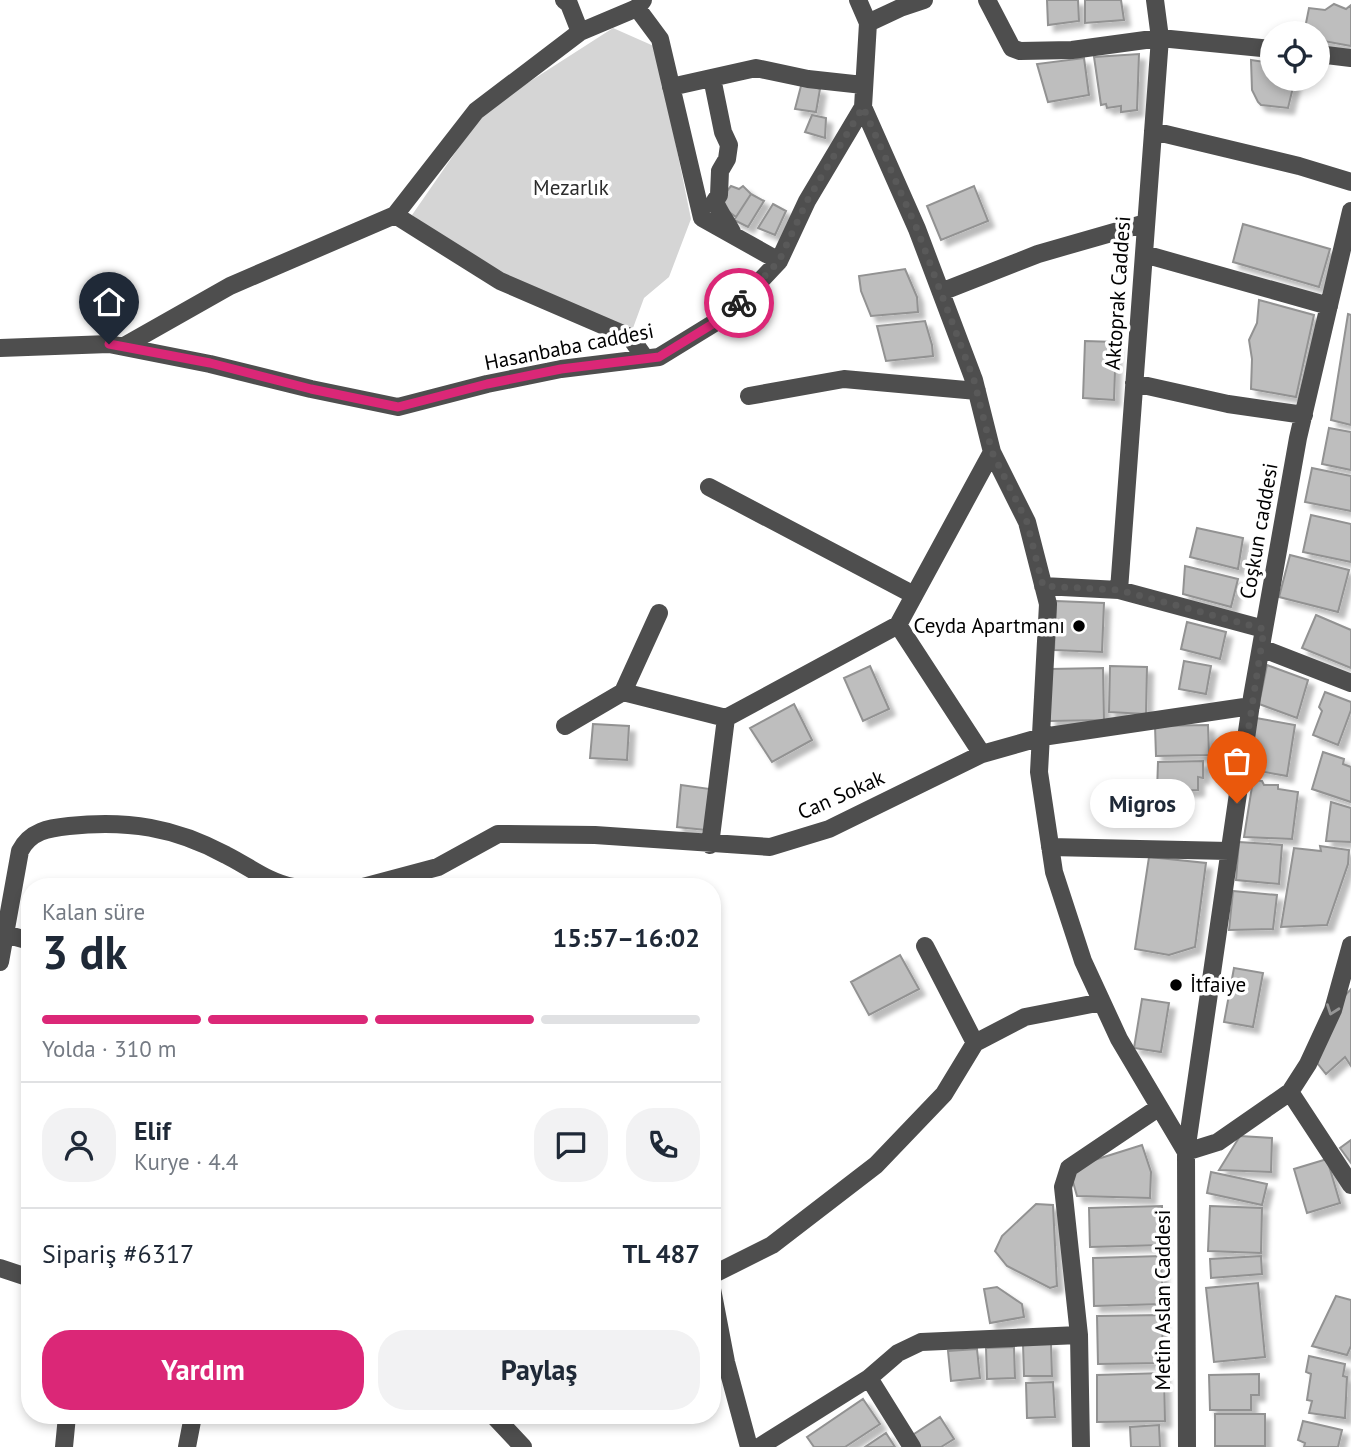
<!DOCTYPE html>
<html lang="tr">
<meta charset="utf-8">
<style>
body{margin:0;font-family:"PT Sans",sans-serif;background:#f2f2f3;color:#1f2937;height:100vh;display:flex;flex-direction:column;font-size:26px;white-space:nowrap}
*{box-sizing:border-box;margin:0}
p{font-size:23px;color:#747a83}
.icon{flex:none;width:38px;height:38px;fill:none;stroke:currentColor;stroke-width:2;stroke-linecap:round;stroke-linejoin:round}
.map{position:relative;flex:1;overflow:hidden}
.drawer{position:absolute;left:21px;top:878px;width:700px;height:546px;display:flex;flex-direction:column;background:#fff;border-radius:28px;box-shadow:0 4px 10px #0003}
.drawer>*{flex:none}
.fabs{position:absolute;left:1260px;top:21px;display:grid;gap:14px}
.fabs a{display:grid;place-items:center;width:70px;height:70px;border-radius:50%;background:#fff;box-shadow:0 4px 10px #0003;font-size:35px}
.pin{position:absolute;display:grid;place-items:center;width:60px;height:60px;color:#fff;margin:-72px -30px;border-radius:50% 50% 50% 0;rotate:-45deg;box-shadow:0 0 7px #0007}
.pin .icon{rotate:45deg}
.courier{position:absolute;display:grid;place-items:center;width:70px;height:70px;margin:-35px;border:5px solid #db2777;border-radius:50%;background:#fff;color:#222;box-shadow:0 2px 9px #0007}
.bubble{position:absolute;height:49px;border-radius:24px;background:#fff;box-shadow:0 4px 10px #0003;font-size:23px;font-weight:600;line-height:49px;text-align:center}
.head em{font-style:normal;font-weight:600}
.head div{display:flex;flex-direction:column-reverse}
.head{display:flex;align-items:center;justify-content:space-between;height:119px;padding:0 21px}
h1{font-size:46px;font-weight:600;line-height:52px}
.bar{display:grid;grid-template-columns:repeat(4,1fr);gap:10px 7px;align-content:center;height:84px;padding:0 21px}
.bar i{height:9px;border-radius:5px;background:#e0e1e3}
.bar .current{background:#db2777}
.bar p{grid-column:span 4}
.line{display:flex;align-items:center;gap:18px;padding:0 21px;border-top:2px solid #e0e1e3}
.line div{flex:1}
.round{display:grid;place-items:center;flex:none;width:74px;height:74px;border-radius:28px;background:#f2f2f3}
.button{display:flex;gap:14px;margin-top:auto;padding:14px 21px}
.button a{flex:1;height:80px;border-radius:28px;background:#db2777;color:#fff;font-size:28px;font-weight:600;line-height:80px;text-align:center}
.button a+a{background:#f2f2f3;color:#1f2937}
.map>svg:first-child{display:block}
.green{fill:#d5d5d5}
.building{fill:#bebebe;stroke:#929292;stroke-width:2;filter:url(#shadow)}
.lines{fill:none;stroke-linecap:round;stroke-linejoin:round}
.minor{stroke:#4e4e4e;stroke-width:18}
.oneway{stroke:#959595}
.done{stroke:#595959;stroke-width:7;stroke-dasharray:0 12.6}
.route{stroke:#db2777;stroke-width:9}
.poi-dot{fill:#000;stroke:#fff;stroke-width:2.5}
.labels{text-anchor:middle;stroke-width:7;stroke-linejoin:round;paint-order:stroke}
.park-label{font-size:21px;fill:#2c2c2c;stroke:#fff}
.street-label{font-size:21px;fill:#000;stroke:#fff}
.poi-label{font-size:21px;fill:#000;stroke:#fff;text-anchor:end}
</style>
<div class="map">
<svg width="1351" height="1447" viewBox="0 0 1351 1447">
<defs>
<filter id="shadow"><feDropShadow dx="6" dy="6" stdDeviation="2" flood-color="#0004"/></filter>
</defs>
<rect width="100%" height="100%" fill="#fff"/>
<path class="green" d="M613,28L656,47L691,219L669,277L644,298L633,328L500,281L412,215L484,111Z"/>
<path class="building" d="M1047,0H1078L1079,21L1048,25Z
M1085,0H1121L1124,20L1085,23Z
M1334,4L1346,9L1351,5V46L1318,40V33H1304L1309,8L1325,10Z
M1139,54L1137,110L1121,112V106L1107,108L1106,104L1101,105L1094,57Z
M1084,58L1089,95L1048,102L1037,64Z
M1251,60L1272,63V79H1295L1288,108L1261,105L1258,102L1252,90Z
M802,82L820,89L816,112L795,109Z
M812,115L826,118L825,138L805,132Z
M731,186L739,189L743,186L751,194L736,217L717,203Z
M974,186L988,221L941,240L927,206Z
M751,194L764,201L748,227L734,220Z
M773,204L786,211L775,235L758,228Z
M1243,224L1330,249L1319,287L1233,262Z
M905,269L917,297L918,312L871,316L861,291L859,276Z
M1259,300L1314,315L1296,397L1251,389L1252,359L1249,340L1257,323Z
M1348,314L1351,315V425L1331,420Z
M925,321L932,345L933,356L886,361L877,326Z
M1085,341L1116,342L1114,400L1083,398Z
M1329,428L1351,432V470L1322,464Z
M1312,468L1351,476V511L1305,502Z
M1311,515L1351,524V562L1303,552Z
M1197,528L1243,538L1238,569L1190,557Z
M1290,555L1349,570L1338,612L1279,597Z
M1185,566L1238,579L1231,607L1183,594Z
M1056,601L1104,603L1102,652L1054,650Z
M1316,615L1351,630V668L1302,648Z
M1187,622L1226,632L1220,659L1181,649Z
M1184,661L1211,666L1206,694L1179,689Z
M1267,665L1308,680L1297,718L1259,704Z
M870,666L889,709L863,721L844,678Z
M1110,666L1147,667L1146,714L1109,712Z
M1103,668L1104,720L1050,721V669Z
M1325,692L1351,702V710L1338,745L1313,735L1322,711L1319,707Z
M794,704L812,740L772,762L750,728Z
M1256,718L1295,725L1287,776L1247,769Z
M593,724L629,726L627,760L590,758Z
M1208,725L1209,755L1156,756L1155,726Z
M1323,752L1344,759L1343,764L1351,767V802L1312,789Z
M1203,761V778L1198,777V790L1157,792L1158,762Z
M1253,780L1262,781L1264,785H1278V789L1298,792L1292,839L1244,837Z
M681,785L710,789L706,830L677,827Z
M1331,802L1351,808V842L1326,841Z
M1239,842L1282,845L1279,884L1236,880Z
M1320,846L1349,850L1348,864L1327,925L1281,927L1294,848L1321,851Z
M1149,857L1206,863L1195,947L1169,955L1135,949Z
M1233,891L1277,895L1273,929L1229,930Z
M900,955L919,989L869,1015L851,982Z
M1234,968L1263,973L1253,1027L1224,1022Z
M1351,989V1066L1345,1057L1326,1074L1318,1064L1317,1058L1339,1002Z
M1142,999L1169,1003L1161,1052L1134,1048Z
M1240,1136L1272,1138L1271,1172L1219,1170Z
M1351,1140V1163L1340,1148Z
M1142,1145L1151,1172L1150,1198L1077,1196L1069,1168Z
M1327,1159L1340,1203L1307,1213L1294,1169Z
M1211,1172L1267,1184L1262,1205L1207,1193Z
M1036,1204L1053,1205L1057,1286L1050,1288L1007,1266L995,1251L1002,1236Z
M1162,1206L1163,1245L1090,1247L1089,1208Z
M1210,1206L1262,1208L1261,1253L1208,1251Z
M1161,1256L1163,1304L1094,1306L1093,1258Z
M1261,1256L1262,1274L1211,1278L1210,1259Z
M1258,1283L1265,1357L1214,1362L1206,1288Z
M997,1287L1022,1304L1024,1317L990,1323L984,1289Z
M1336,1296L1351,1300V1346L1347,1355L1312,1346Z
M1162,1315L1163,1363L1098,1364L1097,1316Z
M1051,1343L1052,1376H1024L1023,1344Z
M1014,1347L1015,1378L987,1379L986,1348Z
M977,1349L980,1378L951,1381L948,1351Z
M1309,1356L1345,1364L1343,1376L1347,1377L1345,1418L1309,1413L1312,1401L1307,1400L1311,1374L1306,1372Z
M1164,1373L1165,1421L1097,1422V1375Z
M1259,1374V1395H1251V1410H1210L1209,1375Z
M1053,1382L1055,1417L1027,1418L1026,1383Z
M863,1399L880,1424L845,1447H814L807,1437Z
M1215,1414H1265V1446H1215Z
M940,1417L954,1439L941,1447H917L911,1436Z
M1303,1421L1342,1430L1338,1447H1304L1305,1443L1298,1440Z
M1159,1425L1160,1447H1131L1130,1427Z
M886,1433L895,1447H865Z"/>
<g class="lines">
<path class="minor" d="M564,0L569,4L580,32
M643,0L637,8L660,39L702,218L779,261
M858,0L868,23
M924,0L900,8L868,23L863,107L917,229L974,380L992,452L1027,522L1048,604L1039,772L1054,872L1083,961L1119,1039L1186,1152
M987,0L1012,48L1020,51L1072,50L1160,38L1272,49
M1318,54L1351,58
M712,78L723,132L729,145L727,159L720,171L719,195L715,201C719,213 726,220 732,232
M671,87L756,68L808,79L863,85
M1153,131L1299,166L1351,182
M395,215L500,281L630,337L645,358
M1144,254L1329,306
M941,292L1038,254L1146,223
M124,346L230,286L395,215L476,111L580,32L637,8
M0,348L109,344L210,364L311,389L398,407L487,384L561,369L659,357L729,314L779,261L807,201L863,107
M1134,383L1228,404L1304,415
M749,396L844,379L977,391
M709,487L914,595
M1043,586L1119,590L1264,629
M1119,590L1160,38L1155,0
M898,625L982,754
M1261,648L1351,683
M623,692L726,718L898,625L992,452
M565,726L623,692L659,613
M710,845L726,718
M1050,847L1229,851
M363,887L438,867L498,834L595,835L770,847L829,829L982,754L1042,737L1251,706
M5,934L30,941
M925,946L975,1043
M0,962L20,851C30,831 49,828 69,826C128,820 174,827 226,855C248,866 269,883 293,887
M1290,1092L1308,1064L1333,1010L1351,945
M1186,1152L1218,1142L1290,1092L1351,1185
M0,1268L30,1278
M712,1275L772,1245L876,1165L944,1094L975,1043L1025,1017L1102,1002
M712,1289L726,1362L749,1447
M869,1378L912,1447
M494,1416L523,1447
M64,1447L67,1416
M187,1447L193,1416
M759,1447L869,1378L898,1353L921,1342L1079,1335
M1081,1447L1079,1335L1063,1187L1069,1168L1158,1108
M1187,1447L1186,1152L1252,697L1298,438L1351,211"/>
</g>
<defs><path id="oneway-chevron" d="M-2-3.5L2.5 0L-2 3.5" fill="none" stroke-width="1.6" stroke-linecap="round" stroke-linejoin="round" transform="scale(1.75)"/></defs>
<use class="oneway" href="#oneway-chevron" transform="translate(1332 1010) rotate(110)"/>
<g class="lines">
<path class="done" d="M739,303L779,261L807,201L863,107L917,229L949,314L974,380L992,452L1027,522L1043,586L1119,590L1264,629L1237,803"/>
<path class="route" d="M109,344L210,363L311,389L398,407L487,384L561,369L659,357L729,314L739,303"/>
</g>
<g class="poi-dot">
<circle cx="1079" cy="626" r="7"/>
<circle cx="1176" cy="985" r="7"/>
</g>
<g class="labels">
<g class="park-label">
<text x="571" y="195">Mezarlık</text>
</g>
<g class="street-label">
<text transform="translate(1118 293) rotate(-86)" y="7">Aktoprak Caddesi</text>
<text transform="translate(569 347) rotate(-11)" y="7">Hasanbaba caddesi</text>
<text transform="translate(1259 531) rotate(-80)" y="7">Coşkun caddesi</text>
<text transform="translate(841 795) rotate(-24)" y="7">Can Sokak</text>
<text transform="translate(1163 1300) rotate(-90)" y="7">Metin Aslan Caddesi</text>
</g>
<g class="poi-label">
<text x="1065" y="633">Ceyda Apartmanı</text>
<text x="1190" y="992" text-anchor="start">İtfaiye</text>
</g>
</g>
</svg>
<div class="fabs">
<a><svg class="icon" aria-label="locate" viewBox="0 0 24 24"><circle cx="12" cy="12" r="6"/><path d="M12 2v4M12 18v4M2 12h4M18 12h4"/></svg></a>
</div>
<div class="pin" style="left:1237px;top:803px;background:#ea580c"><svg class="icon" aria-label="bag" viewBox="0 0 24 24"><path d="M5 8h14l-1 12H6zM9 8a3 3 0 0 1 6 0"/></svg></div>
<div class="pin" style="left:109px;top:344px;background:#1f2937"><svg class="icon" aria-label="home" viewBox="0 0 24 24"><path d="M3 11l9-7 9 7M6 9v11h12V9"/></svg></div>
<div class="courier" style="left:739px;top:303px"><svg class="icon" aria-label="bike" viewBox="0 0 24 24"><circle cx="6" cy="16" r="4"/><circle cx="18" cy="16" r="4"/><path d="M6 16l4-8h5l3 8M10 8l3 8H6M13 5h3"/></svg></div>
<div class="bubble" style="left:1090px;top:779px;width:105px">Migros</div>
<section class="drawer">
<div class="head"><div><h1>3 dk</h1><p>Kalan süre</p></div><em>15:57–16:02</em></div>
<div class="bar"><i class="current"></i><i class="current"></i><i class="current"></i><i></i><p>Yolda · 310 m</p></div>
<div class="line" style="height:126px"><a class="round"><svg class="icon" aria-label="person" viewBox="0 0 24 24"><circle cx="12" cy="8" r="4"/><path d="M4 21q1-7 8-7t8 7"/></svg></a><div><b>Elif</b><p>Kurye · 4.4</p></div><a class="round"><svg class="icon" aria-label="chat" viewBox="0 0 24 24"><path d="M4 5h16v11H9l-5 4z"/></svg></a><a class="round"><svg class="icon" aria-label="phone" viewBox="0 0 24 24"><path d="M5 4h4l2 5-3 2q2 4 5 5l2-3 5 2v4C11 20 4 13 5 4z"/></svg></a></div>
<div class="line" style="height:91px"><div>Sipariş #6317</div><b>TL 487</b></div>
<div class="button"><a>Yardım</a><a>Paylaş</a></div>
</section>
</div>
